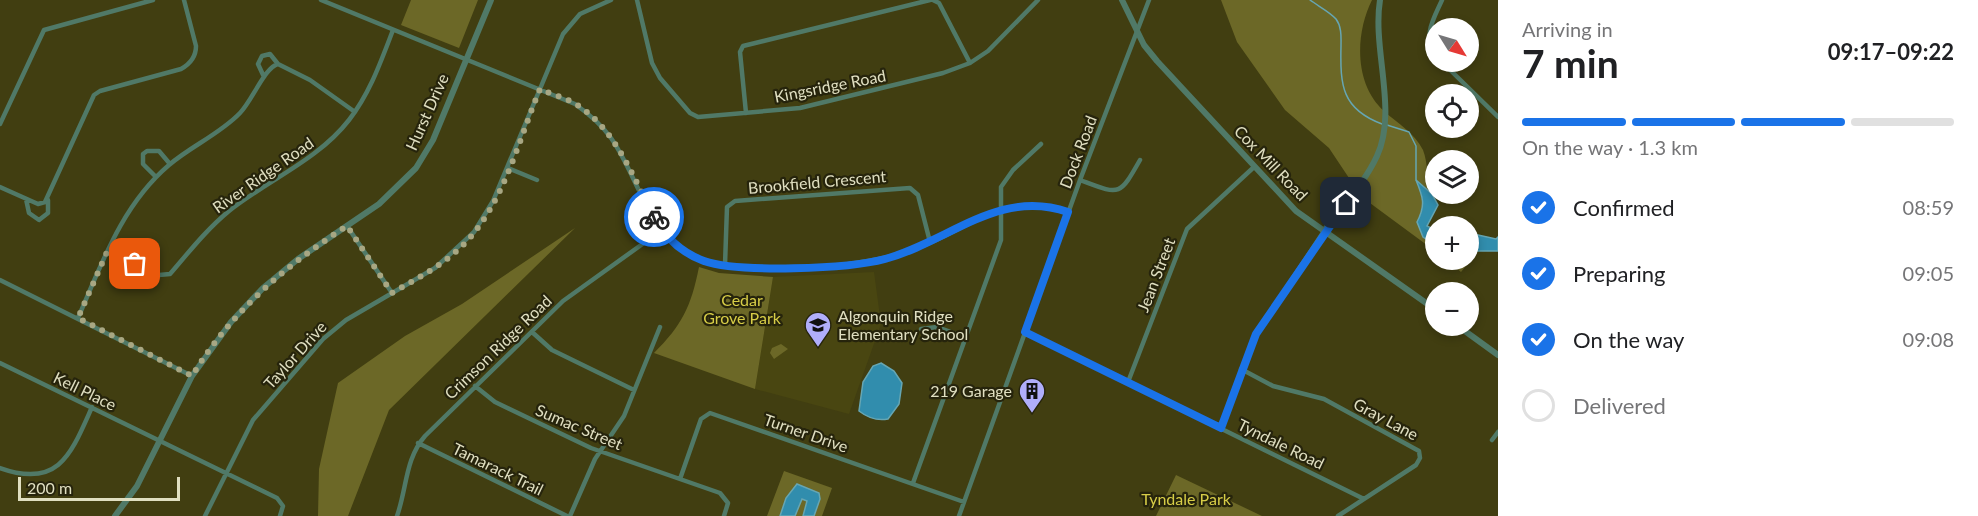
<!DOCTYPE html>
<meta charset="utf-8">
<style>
body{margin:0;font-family:Lato,sans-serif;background:#f6f6f6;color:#202124;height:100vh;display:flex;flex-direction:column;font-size:22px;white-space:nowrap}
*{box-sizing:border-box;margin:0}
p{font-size:20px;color:#757577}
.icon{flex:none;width:33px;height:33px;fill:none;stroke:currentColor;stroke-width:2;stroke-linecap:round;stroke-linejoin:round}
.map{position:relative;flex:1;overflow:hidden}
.sheet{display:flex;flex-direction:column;background:#fff;width:480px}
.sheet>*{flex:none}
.needle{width:39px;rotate:127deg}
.tools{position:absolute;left:1425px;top:18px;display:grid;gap:12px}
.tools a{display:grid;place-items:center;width:54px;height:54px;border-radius:50%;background:#fff;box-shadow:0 3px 9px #0003;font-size:30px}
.scale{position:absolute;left:18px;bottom:15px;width:162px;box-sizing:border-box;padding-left:6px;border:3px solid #e0dfc1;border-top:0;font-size:16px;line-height:21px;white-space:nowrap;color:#e0dfc1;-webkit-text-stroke:4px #26240c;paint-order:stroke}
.pin{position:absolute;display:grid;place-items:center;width:51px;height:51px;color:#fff;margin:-26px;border-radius:12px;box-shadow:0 3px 9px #0006}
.courier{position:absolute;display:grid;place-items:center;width:60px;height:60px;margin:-30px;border:4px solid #1a73e8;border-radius:50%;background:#fff;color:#222;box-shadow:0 2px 8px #0007}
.summary em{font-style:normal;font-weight:700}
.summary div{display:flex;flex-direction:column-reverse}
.summary{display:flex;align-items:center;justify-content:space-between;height:102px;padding:0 24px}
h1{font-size:39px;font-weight:700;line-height:45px}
.bar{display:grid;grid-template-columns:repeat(4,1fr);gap:9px 6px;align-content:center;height:72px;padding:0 24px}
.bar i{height:8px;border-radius:4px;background:#e0e0e0}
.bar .on{background:#1a73e8}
.bar p{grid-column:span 4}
ol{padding:0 24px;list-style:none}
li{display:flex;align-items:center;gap:18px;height:66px}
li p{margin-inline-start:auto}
li .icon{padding:6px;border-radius:50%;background:#1a73e8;color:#fff;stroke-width:4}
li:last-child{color:#757577}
li i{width:33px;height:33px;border:3px solid #e0e0e0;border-radius:50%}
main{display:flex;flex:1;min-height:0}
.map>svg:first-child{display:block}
.built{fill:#494611}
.green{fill:#6c6827}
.water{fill:#318dad;stroke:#66a6b3;stroke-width:1.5}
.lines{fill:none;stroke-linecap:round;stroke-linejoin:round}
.stream{stroke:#66a6b3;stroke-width:1.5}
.minor{stroke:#507967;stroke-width:4.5}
.tertiary{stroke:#507967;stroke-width:6}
.done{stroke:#a8a783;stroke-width:6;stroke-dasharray:0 10.8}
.route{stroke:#1a73e8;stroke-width:8}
.labels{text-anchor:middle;stroke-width:4.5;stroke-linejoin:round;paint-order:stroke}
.street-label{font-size:16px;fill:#e0dfc1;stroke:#26240c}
.park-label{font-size:16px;fill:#d7cd47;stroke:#26240c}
.poi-label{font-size:16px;fill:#e0dfc1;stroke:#26240c;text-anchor:start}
</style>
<main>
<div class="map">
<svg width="1498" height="516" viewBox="0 0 1498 516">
<rect width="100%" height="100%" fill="#413e11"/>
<path class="built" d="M874,272L881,324L849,414L755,389L773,277Z"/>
<path class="green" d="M411,0H478L459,48L401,25Z
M1221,0H1372C1355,34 1354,84 1384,111C1398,124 1414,132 1423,150C1428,163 1427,177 1428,191L1417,181C1423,198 1425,206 1417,222L1430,242L1435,245V251L1355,192L1353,184L1329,148L1285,110L1237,42Z
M575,228L389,410L348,516H318L319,469L338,383L405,336L462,304Z
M1469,251H1473L1469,262L1461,272L1447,260H1468Z
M699,267L719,273L773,277L755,389L654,353C682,325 691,307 699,267Z
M781,344L788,349L774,359L770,353L772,348Z
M784,471L832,488L822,516H767Z
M1176,475L1262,516H1156Z"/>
<path class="water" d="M1416,180L1432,194L1438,205L1427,226L1435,230V245L1423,237L1417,222C1426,205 1423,197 1416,180Z
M1469,233L1496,239L1498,237V251H1469Z
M881,363L894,371L902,383L899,404L888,419C877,421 868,418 859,411L863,382L873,366Z
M797,484L819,493L820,499L814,516H803L807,501L802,499L795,516H780L786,498Z"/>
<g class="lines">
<path class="stream" d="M1310,0C1318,6 1330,12 1336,19C1342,27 1341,38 1341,46C1340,86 1342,109 1382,124
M1387,125L1409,132L1416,146V180"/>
<path class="minor" d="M321,0L575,104C589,114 601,124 611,138C637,175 647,229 688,253C736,281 864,268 915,249C971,228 1006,191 1068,212
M637,0L652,63L660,78L690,113L698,117L800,108L943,73L970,63L988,51L1038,0
M933,0L939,3L970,63
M1436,54C1422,36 1434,18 1442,0
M1442,62L1498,117
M264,77L258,64L262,56L270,54L278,64L310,80L355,112
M746,113L740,52L743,46L930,0
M0,124L44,30L153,0
M508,168L537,180
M156,177L143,164V154L147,151H159L170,164
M1080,180C1120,195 1119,197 1140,160
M0,187L38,204L45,202L94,95L100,91L181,69C190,64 196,56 196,46L184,0
M26,199L29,213L39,220L48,213V200
M347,226L392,293
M107,252L159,275L170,274C189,252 206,230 229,211C268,180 318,160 349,120C370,93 381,61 393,30
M725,265L727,207L735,201L910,188L918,195L930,242
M0,280L192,376
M78,318C102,263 122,205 169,165C191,146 220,134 240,113C252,101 265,67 278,64
M921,329L937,327L965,337
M532,332L552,350L634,390
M1025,332L1364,499
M0,363L277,498L283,506L280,516
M1241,369L1273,386L1324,399L1419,451L1420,458L1416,465L1338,516
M1128,382L1187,229L1254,167
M475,386L495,402L591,448L720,493L728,503L724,516
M1221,428L1256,334L1324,231
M1492,440L1498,432
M418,443L567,516
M0,468C59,489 71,454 92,407
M680,479L701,419L710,413L964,502
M913,483L1001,240V187L1013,170L1041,144
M205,516L253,420L323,339L346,320L435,268L474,232L493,201L563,34L580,14L611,0
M397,516C407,488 405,459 425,436L563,301L662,230
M570,516L595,459L624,416L660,327
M959,516L1080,180L1149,0"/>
<path class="tertiary" d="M1122,0L1144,45L1157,61L1296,211L1436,310
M1324,231C1342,206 1364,184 1377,156C1398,111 1372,49 1380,0
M1458,326L1498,355
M115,516L137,486L192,376L231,322L263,288L298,259L379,204L416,168L433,140L491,0"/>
</g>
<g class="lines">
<path class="done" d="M135,264L107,252L78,318L192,376C231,312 285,266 347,226L392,293C416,279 440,267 460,248C503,208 518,141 540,89C551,94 563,97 574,103C615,127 633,177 654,217"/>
<path class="route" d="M654,217C665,237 682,253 704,261C739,273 848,269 885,259C950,241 999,188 1068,212L1025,332L1221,428L1256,334L1346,203"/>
</g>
<defs>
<g id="school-pin" transform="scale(1.35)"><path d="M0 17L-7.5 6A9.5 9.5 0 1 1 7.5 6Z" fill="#b0aefa" stroke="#26240c"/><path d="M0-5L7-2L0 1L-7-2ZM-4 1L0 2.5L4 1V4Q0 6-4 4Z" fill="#111"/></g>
<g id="building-pin" transform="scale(1.35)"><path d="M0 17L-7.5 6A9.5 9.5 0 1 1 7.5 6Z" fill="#b0aefa" stroke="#26240c"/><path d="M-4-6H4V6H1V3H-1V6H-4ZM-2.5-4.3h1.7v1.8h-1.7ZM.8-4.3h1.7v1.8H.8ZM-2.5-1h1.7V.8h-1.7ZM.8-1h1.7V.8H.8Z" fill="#111"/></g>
</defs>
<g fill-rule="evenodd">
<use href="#school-pin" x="818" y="325"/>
<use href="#building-pin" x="1032" y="391"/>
</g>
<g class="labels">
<g class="street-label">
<text transform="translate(830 86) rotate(-11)" y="6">Kingsridge Road</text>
<text transform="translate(427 112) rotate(-66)" y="6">Hurst Drive</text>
<text transform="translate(1078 152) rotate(-69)" y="6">Dock Road</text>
<text transform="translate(1271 163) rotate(46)" y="6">Cox Mill Road</text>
<text transform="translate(263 175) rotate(-35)" y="6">River Ridge Road</text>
<text transform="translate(817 182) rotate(-5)" y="6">Brookfield Crescent</text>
<text transform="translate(1156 275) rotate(-69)" y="6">Jean Street</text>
<text transform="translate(498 347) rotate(-44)" y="6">Crimson Ridge Road</text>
<text transform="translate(295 355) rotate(-48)" y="6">Taylor Drive</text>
<text transform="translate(85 391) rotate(26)" y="6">Kell Place</text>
<text transform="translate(1386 419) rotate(28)" y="6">Gray Lane</text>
<text transform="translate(579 427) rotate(23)" y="6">Sumac Street</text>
<text transform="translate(806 433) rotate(19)" y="6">Turner Drive</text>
<text transform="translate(1281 444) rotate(26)" y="6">Tyndale Road</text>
<text transform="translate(498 469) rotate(26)" y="6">Tamarack Trail</text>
</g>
<g class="park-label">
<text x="742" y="306">Cedar<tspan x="742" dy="18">Grove Park</tspan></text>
<text x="1186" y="505">Tyndale Park</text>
</g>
<g class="poi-label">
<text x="838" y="322">Algonquin Ridge<tspan x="838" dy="18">Elementary School</tspan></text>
<text x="1012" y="397" text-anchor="end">219 Garage</text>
</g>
</g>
</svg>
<div class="tools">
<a><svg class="needle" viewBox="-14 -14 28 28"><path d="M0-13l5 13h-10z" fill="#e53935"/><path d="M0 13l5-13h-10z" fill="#757577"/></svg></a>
<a><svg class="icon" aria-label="locate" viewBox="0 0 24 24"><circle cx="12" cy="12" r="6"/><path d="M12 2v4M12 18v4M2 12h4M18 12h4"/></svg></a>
<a><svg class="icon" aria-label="layers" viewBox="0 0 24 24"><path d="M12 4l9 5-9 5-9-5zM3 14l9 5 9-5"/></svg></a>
<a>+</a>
<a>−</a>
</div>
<div class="scale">200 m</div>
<div class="pin" style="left:135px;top:264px;background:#ea580c"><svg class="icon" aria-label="bag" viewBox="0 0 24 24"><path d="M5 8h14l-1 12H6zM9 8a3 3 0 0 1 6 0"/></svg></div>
<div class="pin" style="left:1346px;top:203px;background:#1f2937"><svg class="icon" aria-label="home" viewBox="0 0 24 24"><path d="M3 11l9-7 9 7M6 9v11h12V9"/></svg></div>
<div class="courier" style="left:654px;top:217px"><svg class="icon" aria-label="bike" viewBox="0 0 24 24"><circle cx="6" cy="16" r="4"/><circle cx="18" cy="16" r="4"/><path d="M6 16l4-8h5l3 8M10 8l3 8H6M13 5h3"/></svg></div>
</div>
<section class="sheet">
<div class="summary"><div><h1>7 min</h1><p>Arriving in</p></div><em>09:17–09:22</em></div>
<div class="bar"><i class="on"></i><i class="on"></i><i class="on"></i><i></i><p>On the way · 1.3 km</p></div>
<ol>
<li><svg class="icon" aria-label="check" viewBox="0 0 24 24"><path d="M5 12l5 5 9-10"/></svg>Confirmed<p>08:59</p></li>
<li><svg class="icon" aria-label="check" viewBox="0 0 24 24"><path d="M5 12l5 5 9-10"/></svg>Preparing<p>09:05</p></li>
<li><svg class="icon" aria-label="check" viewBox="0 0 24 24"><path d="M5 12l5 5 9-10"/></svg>On the way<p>09:08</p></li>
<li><i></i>Delivered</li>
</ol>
</section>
</main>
